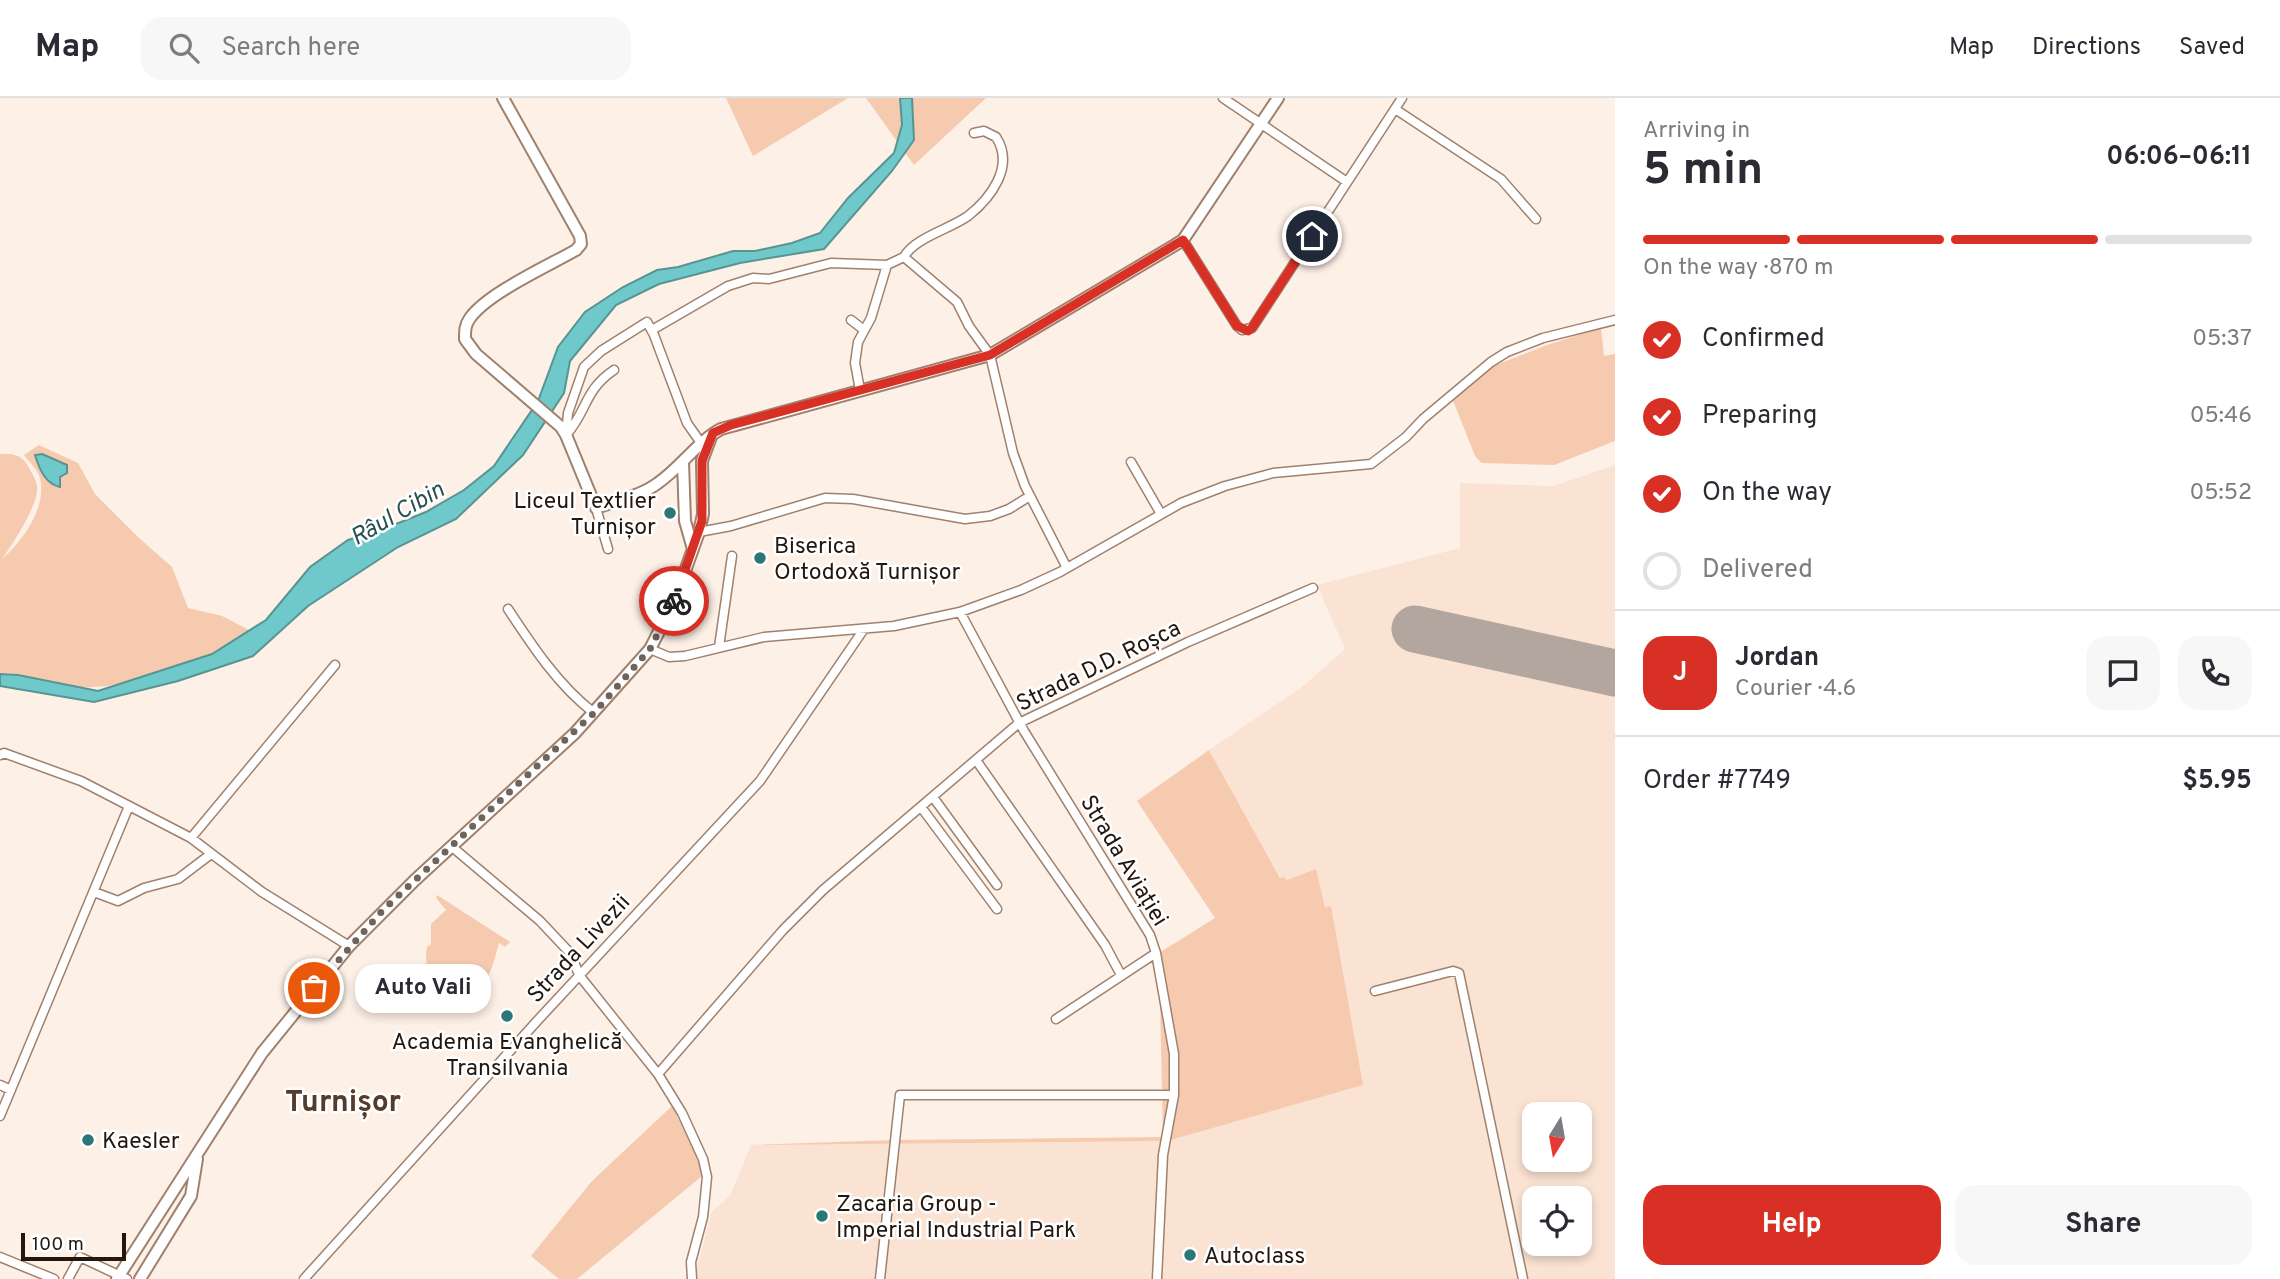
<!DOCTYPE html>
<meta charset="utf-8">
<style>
body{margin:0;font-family:Overpass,sans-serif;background:#f7f7f7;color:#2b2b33;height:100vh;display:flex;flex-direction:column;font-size:26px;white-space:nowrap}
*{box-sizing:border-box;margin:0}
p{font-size:23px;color:#7c7c81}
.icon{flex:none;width:38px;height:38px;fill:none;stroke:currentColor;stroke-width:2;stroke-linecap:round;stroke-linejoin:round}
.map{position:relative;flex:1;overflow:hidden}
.drawer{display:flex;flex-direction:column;background:#fff;width:665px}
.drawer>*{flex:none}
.needle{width:46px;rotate:191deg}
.buttons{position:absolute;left:1522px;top:1004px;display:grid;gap:14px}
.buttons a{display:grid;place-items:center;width:70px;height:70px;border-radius:14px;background:#fff;box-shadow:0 4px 10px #0003;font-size:35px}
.scale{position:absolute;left:21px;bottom:18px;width:105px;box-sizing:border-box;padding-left:7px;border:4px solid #231810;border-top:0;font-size:19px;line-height:24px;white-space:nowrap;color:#231810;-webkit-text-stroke:5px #fff;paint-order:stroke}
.pin{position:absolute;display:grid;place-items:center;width:60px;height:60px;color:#fff;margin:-30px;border:4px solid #fff;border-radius:50%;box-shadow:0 2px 7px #0007}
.courier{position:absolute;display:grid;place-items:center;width:70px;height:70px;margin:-35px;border:5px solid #d93025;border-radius:50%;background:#fff;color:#222;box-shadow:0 2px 9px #0007}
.bubble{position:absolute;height:49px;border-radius:21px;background:#fff;box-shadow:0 4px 10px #0003;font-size:23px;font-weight:700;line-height:49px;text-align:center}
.head em{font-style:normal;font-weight:700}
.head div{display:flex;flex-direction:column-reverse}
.head{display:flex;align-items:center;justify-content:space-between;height:119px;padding:0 28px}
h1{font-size:46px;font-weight:700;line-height:52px}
.bar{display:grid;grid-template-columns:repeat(4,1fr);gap:10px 7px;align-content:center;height:84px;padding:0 28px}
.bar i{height:9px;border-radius:5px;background:#e1e1e2}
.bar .on{background:#d93025}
.bar p{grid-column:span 4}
.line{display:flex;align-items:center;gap:18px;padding:0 28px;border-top:2px solid #e1e1e2}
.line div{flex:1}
.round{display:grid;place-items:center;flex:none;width:74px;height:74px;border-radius:21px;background:#f7f7f7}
ol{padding:0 28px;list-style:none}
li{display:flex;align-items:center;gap:21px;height:77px}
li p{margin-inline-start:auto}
li .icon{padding:7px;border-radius:50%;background:#d93025;color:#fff;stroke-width:4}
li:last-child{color:#7c7c81}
li i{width:38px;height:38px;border:4px solid #e1e1e2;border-radius:50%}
.primary-button{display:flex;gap:14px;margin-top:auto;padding:14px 28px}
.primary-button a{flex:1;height:80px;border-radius:21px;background:#d93025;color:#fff;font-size:28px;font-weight:700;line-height:80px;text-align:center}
.primary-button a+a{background:#f7f7f7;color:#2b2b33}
header{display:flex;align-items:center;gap:42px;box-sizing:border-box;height:98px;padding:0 35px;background:#fff;border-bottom:2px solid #e1e1e2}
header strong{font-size:33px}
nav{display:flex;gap:38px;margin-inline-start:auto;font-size:24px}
.search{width:490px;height:63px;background:#f7f7f7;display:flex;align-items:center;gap:18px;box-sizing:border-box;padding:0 24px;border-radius:21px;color:#7c7c81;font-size:26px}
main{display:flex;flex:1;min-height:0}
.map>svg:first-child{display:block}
.built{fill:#fbe3d3;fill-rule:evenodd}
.green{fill:#f5caae}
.water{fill:#6fc9ca;stroke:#589492;stroke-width:2}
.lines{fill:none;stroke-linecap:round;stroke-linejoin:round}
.runway{stroke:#b2a69e;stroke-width:47}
.minor-casing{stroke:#9f816e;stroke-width:11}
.tertiary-casing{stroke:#9f816e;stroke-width:14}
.minor{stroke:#fff;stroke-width:8}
.tertiary{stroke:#fff;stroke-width:10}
.done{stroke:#6f645b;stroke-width:7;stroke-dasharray:0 12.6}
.route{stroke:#d93025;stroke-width:9}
.poi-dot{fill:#2b7676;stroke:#fff;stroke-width:2.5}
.labels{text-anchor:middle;stroke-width:5;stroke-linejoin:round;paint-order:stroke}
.poi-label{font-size:23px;fill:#231810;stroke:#fff;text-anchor:start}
.street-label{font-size:23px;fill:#231810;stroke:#fff}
.water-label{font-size:24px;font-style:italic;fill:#275151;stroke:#fff}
.district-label{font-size:30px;font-weight:bold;fill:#553b29;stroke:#fff}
</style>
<header>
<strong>Map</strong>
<div class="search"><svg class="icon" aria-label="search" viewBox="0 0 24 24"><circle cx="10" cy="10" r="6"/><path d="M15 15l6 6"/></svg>Search here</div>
<nav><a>Map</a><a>Directions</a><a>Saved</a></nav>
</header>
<main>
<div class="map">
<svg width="1615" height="1181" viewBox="0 0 1615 1181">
<rect width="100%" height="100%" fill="#fdf0e7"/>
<path class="built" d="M1615,367V1181H694L712,1113L730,1098L751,1047L1167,1043L1342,879L1331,809L1325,810L1316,771L1287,782L1281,781L1209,652L1302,589L1345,551L1317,487L1460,450V385L1554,388ZM1535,1017H1580V1062H1535ZM1535,1101H1580V1146H1535Z"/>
<path class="green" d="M726,0H848L753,58Z
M866,0H986L914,67Z
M1601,230L1604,258L1615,256V343L1554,367L1482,365L1475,358L1452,300L1493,268L1547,247Z
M39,347L78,365L95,396L139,440L172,469L188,510L222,518L253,534L205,566L108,588L78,590L18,576L0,575V356C12,355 22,357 28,368C31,374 36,381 37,388C39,407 13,445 2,461C23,443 47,409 40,380C38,372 29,364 24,357Z
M1209,652L1280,780L1284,779L1287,782L1316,771L1325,809L1331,808L1363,987L1167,1043L751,1047L896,1042L1163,1039L1159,855L1215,820L1137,703Z
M437,797L510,844L505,849L499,845C492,871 489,884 469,904L428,899L426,855L427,849L431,846V826L446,812L436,800Z
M672,1008L696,1057L702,1078L577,1181H559L531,1158L592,1083Z"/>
<path class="water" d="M900,0H912L914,42L892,73L824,151L740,165L659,186L616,207L570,263L564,295L523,357L456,421L398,449L308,508L253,558L178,583L94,604L0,588V576L18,577L98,593L212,556L266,522L310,469L348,442L381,432L426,414L464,392L494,368L538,303L558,249L585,214L623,189L657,172L678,169L733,153H755L792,145L820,135L848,100L894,55L902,27Z
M42,356L67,367V375L60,379V389C45,386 39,370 35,357Z"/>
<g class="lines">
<path class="runway" d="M1415,531L1615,575"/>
<g class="minor-casing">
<path id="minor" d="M1223,0L1347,84
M1395,11L1501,81L1536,121
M1183,142L1237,228L1242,232L1252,230L1402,0
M904,159C914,140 950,131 968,118C991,100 1015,68 996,39L984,33L974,35
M851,222L864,232
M652,232L728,188L753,180L769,181L831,165L887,167L904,159L957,204L969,228L990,257L1013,355L1025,388L1067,470
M860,292L855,265L858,244L871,220L887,167
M566,337L568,315L584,269L601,253L647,224L654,237L687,325L701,345
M566,337C587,314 584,292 614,272
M1131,364L1161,416
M596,410L608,451
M699,434L731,428L825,400L853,401L965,421L990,418L1009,411L1030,398
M508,511C533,549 558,587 594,615
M960,514L1024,633L1150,837L1156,855L1174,956V997L1163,1057L1157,1181
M719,549L732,458
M650,551L669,559L685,558L764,539L894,528L960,514L1021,492L1060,474L1181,405L1225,388L1273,375L1371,366L1406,339L1423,321L1491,264L1507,254L1543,240L1615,222
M0,657L4,655L81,683L191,740L262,794L349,848
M976,662L1105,847L1121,877
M933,699L997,787
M921,709L997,811
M191,740L335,567
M451,748L540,823L571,856L579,877L658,976L682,1015L703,1061L707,1079L703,1119L691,1164L692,1181
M94,794L118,803L144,790L178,781L211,756
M1375,893L1453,873L1459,875L1523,1181
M1056,921L1156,855
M658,976L783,832L823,792L1019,625L1188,544L1313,490
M0,987L11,992
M0,1018L129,708
M0,1159L54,1181
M68,1181L80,1159L127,1181
M304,1181L538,922L760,683L864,531
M880,1181L900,997H1174"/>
</g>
<g class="tertiary-casing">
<path id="tertiary" d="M503,0L580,138L581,146L576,152C548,168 488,195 470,220C465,227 465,232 465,241L476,256L561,329L566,337L596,410C615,403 641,398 658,385C681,369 697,344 721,331L990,257L1175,147L1183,142L1278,0
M683,364L685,423L693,451
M117,1181L262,955L349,848L415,782L575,635L650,551L674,504L699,434L703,416L702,363L711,339
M140,1181L191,1098L197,1061"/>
</g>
<use href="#minor" class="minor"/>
<use href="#tertiary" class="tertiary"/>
</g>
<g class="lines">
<path class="done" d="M314,890L383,812L594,615L650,551L674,503"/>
<path class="route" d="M674,503L702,423V363L713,335L731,327L990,257L1183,142L1237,228L1248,233L1252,230L1312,138"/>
</g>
<g class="poi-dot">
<circle cx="670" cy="415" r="7"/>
<circle cx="760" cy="460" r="7"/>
<circle cx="507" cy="918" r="7"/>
<circle cx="88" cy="1042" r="7"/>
<circle cx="822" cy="1118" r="7"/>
<circle cx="1190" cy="1157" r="7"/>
</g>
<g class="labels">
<g class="poi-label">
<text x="656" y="410" text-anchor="end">Liceul Textlier<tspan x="656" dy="26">Turnișor</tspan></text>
<text x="774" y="455">Biserica<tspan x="774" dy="26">Ortodoxă Turnișor</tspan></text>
<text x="507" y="951" text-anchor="middle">Academia Evanghelică<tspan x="507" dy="26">Transilvania</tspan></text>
<text x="102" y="1050">Kaesler</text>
<text x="836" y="1113">Zacaria Group -<tspan x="836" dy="26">Imperial Industrial Park</tspan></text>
<text x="1204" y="1165">Autoclass</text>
</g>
<g class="street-label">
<text transform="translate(1098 567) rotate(-26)" y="8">Strada D.D. Roșca</text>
<text transform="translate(1125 762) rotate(59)" y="8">Strada Aviației</text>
<text transform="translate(578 850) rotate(-47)" y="8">Strada Livezii</text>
</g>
<g class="water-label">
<text transform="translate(397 415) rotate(-30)" y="8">Râul Cibin</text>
</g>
<g class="district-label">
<text x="343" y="1013">Turnișor</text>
</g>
</g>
</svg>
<div class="buttons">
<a><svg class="needle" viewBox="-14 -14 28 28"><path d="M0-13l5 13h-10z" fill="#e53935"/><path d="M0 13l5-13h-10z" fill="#7c7c81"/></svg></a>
<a><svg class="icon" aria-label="locate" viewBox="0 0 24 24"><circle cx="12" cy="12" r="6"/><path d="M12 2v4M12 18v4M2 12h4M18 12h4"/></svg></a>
</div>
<div class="scale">100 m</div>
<div class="pin" style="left:314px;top:890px;background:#ea580c"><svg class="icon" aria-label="bag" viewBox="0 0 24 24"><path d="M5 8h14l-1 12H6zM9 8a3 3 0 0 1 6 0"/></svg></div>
<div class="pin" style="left:1312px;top:138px;background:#1f2937"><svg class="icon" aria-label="home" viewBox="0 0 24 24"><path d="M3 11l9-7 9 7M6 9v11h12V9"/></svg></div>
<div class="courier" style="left:674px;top:503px"><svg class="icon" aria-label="bike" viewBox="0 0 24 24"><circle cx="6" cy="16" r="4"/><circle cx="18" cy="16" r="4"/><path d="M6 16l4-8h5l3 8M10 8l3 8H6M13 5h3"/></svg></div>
<div class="bubble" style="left:355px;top:866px;width:136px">Auto Vali</div>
</div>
<section class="drawer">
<div class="head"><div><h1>5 min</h1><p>Arriving in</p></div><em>06:06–06:11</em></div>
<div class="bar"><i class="on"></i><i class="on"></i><i class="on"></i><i></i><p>On the way · 870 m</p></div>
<ol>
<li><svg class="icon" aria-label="check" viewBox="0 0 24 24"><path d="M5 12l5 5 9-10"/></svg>Confirmed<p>05:37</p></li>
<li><svg class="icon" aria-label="check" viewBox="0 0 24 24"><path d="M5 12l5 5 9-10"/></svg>Preparing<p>05:46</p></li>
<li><svg class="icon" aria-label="check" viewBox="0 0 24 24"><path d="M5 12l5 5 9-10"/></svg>On the way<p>05:52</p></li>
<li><i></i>Delivered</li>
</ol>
<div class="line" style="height:126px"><b class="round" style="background:#d93025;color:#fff">J</b><div><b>Jordan</b><p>Courier · 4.6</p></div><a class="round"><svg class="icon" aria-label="chat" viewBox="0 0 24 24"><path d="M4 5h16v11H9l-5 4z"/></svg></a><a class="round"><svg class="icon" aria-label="phone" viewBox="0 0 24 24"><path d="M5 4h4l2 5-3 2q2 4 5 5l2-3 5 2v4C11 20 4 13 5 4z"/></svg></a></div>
<div class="line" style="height:91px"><div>Order #7749</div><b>$5.95</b></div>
<div class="primary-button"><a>Help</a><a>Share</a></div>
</section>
</main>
